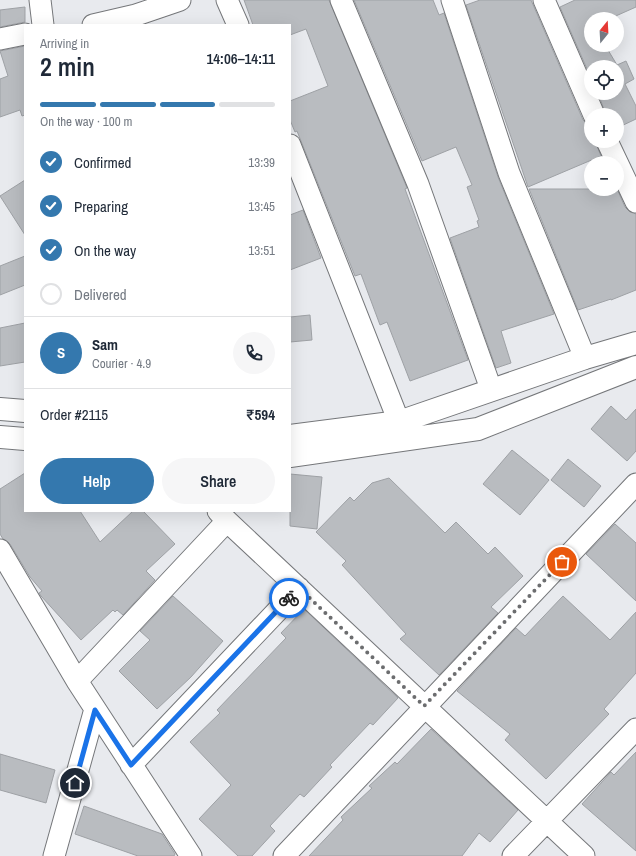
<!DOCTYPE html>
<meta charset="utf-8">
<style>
body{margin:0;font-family:"Archivo Narrow",sans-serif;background:#f6f6f7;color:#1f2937;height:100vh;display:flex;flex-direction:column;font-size:15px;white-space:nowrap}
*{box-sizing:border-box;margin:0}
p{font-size:13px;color:#747a83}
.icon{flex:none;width:22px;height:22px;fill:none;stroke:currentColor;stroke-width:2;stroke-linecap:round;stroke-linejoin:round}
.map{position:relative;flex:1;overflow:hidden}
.details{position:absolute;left:24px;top:24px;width:267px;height:488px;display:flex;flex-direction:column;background:#fff;border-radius:0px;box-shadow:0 4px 16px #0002}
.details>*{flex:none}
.needle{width:26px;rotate:18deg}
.controls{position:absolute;left:584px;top:12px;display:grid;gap:8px}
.controls a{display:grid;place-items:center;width:40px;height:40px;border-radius:50%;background:#fff;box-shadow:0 4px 16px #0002;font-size:20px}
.pin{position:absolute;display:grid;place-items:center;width:34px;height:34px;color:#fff;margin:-17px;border:2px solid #fff;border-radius:50%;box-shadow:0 1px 4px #0007}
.courier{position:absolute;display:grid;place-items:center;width:40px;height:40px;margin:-20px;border:3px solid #1a73e8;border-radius:50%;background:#fff;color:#222;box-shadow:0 1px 5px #0007}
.overview em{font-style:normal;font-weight:600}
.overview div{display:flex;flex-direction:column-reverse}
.overview{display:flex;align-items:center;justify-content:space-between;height:68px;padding:0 16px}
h1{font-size:26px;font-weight:600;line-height:30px}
.bar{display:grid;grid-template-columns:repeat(4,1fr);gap:6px 4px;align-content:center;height:48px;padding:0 16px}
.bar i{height:5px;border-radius:3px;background:#e0e1e3}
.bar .on{background:#3478ae}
.bar p{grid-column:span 4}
.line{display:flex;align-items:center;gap:10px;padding:0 16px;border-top:1px solid #e0e1e3}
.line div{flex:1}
.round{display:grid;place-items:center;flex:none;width:42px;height:42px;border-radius:21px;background:#f6f6f7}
ol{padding:0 16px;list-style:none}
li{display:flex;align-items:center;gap:12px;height:44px}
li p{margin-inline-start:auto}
li .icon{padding:4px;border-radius:50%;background:#3478ae;color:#fff;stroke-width:4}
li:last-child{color:#747a83}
li i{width:22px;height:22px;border:2px solid #e0e1e3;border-radius:50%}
.action{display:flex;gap:8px;margin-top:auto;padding:8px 16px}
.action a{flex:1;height:46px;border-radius:24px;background:#3478ae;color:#fff;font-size:16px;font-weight:600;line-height:46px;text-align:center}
.action a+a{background:#f6f6f7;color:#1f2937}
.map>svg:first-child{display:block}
</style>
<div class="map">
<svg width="636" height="856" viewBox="0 0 636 856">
<rect width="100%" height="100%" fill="#e8eaee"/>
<path fill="#b9bcc0" stroke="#9ea1a5" d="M244 0H329L407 188 405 189 468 360 410 381 387 322 380 325 361 274 355 276 297 131 295 132 290 120V101L328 86 306 29 290 35V25H253Z
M354 0H433L439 15 444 13 498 177 554 314 501 331 511 363 496 368 450 238 479 227 477 221 479 220 467 187 472 185 456 147 422 161Z
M480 0H531L583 120 591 126V141H595L601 156 528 187 466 5Z
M575 0H636V7L609 19H591V45H605L617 65 626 61 634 79 625 84 636 106V119L617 128V115H606L598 93H617V67H591V78L560 7Z
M25 7V22L0 27V10Z
M25 46V115L22 116 20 110 0 117V79L8 76 0 51Z
M25 180V235L0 196Z
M529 189H617L625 207 630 212 636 214V290L611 300V299L578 310Z
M303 210 321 258 290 270V215Z
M25 256V285L0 295V266Z
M310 315 312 340 290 342V317Z
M25 323V362L0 366V328Z
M611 406 626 420 636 409V451L627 461 591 429Z
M512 450 549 480 520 515 483 484Z
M568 459 601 486 584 507 551 480Z
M25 473V511H80L100 542 133 511H143L175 544 146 571 155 580 123 615 117 610 115 612 113 610 81 640 41 596 39 593 42 591 30 577 10 544 3 539 0 534V489Z
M290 474 322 477 317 529 290 526Z
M389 478 445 533 456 522 488 554 495 547 523 576 491 607 498 613 439 675 400 639 406 634 342 565 346 561 316 532 350 497 354 501 372 483Z
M615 524 636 543V601L586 554Z
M173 596 223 641 191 677 157 709 119 671 150 640 140 631Z
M563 596 610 640 636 612V673L604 709 609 714 546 779 505 740 510 734 457 691 516 628 525 636Z
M304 609 398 698 373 725 370 723 330 765 332 767 304 797 300 794 270 826 275 831 252 856H238L199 819 231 785 190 742 220 713 217 710 286 638 281 633Z
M431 729 518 810 490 842 479 833 462 856H309L343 820 341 817 372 788 369 786 395 762 397 764Z
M636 752V851L582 804 611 772 614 775Z
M0 754 55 770 46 803 0 790Z
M84 806 162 834 175 854 174 856H138L75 834Z"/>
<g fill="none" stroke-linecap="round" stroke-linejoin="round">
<g stroke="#75777a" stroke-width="23">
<path id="street" d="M40 0 43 25
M227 0 238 25
M341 0 418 184 491 389
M452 0 509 173 585 358
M544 0 594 115
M93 25 136 15 180 0
M0 39 25 34
M607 141 636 202
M290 145 399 422
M218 511 227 521 584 856
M0 550 77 681 191 856
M77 681 227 521
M131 765 299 588
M54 856 95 709
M284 856 636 484
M513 856 636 729"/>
</g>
<g stroke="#75777a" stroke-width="24">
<path id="primary" d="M0 409 25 411
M290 436 399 422 585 358 636 343
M0 437 25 439
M290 456 478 429 636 367"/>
</g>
<use href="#street" stroke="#fff" stroke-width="21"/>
<use href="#primary" stroke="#fff" stroke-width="22"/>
</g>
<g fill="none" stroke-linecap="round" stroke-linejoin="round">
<path stroke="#6c6d6f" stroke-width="4" stroke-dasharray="0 7.2" d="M289 598 299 588 424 706 562 562"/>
<path stroke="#1a73e8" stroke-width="5" d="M75 783 95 710 131 765 289 598"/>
</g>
</svg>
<div class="controls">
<a><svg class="needle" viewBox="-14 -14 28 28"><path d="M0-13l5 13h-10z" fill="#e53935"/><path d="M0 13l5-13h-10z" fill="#747a83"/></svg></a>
<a><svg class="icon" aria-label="locate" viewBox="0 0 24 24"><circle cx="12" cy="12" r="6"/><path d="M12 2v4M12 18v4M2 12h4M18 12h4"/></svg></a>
<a>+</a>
<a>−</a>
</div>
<div class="pin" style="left:562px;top:562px;background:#ea580c"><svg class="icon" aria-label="bag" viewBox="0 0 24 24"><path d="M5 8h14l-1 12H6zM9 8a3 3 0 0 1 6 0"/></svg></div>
<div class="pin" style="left:75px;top:783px;background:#1f2937"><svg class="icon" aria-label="home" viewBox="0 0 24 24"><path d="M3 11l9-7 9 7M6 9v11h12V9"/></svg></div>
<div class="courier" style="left:289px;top:598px"><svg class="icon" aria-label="bike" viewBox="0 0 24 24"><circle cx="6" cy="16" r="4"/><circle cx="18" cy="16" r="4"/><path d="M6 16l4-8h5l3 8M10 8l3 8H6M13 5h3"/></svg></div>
<section class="details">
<div class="overview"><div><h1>2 min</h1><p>Arriving in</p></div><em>14:06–14:11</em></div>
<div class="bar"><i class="on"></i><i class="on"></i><i class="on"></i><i></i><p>On the way · 100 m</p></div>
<ol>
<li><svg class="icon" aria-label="check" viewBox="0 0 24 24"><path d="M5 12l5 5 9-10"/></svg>Confirmed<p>13:39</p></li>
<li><svg class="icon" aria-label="check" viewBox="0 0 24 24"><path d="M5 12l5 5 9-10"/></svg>Preparing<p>13:45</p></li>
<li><svg class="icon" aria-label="check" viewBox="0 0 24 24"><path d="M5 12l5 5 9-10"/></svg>On the way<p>13:51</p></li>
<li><i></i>Delivered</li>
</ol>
<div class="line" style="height:72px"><b class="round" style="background:#3478ae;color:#fff">S</b><div><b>Sam</b><p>Courier · 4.9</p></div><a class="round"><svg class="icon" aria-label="phone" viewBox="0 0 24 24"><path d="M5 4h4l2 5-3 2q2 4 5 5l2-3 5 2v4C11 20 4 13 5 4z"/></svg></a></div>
<div class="line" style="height:52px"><div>Order #2115</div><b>₹594</b></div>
<div class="action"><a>Help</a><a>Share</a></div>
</section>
</div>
